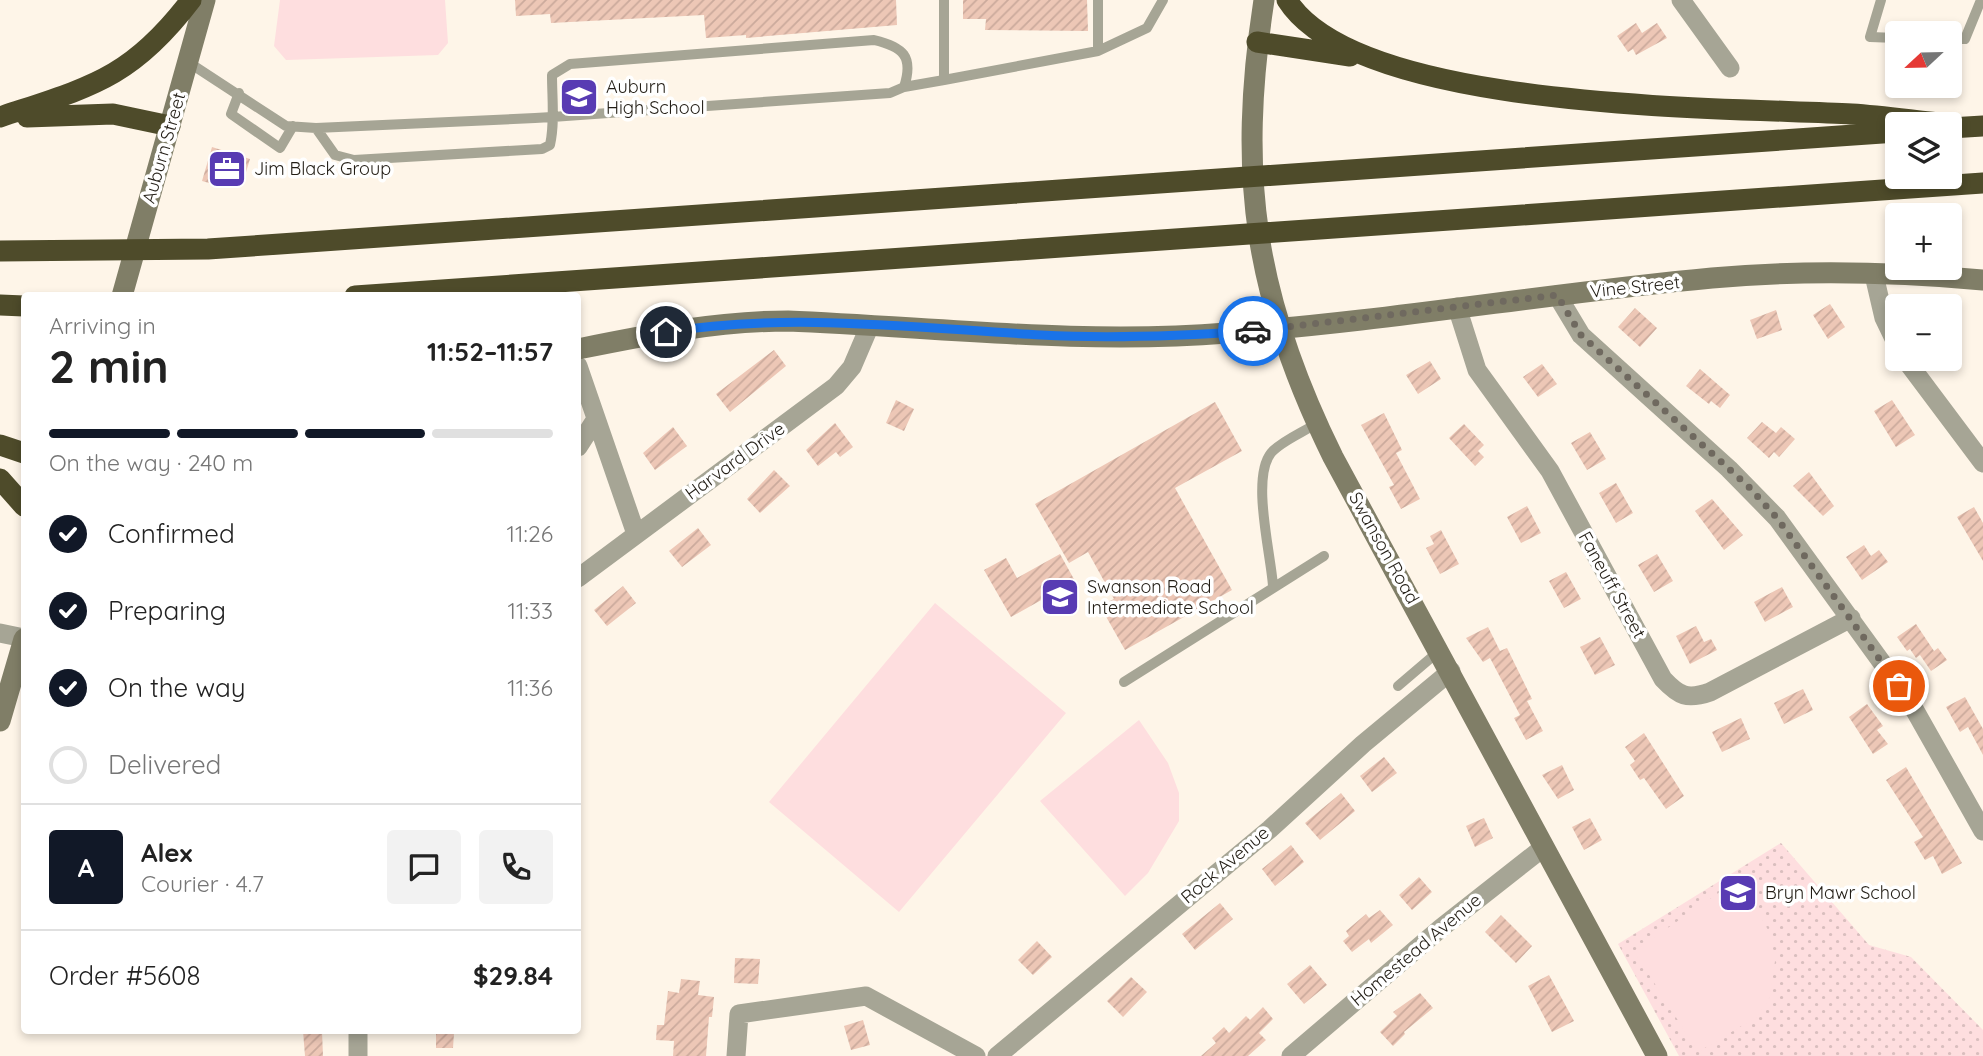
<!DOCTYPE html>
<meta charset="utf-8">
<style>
body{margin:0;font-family:Quicksand,sans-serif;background:#f2f2f2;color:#222;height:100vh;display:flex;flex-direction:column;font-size:26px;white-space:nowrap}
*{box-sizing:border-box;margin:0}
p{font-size:23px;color:#767676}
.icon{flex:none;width:38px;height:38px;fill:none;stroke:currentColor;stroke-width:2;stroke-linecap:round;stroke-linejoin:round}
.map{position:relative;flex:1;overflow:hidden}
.drawer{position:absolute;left:21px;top:292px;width:560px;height:742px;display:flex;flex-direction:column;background:#fff;border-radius:7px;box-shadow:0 4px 10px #0003}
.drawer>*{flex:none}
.needle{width:46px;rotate:248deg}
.tools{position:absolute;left:1885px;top:21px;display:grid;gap:14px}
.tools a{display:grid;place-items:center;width:77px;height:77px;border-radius:7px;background:#fff;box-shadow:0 4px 10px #0003;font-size:35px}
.pin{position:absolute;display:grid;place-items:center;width:60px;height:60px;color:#fff;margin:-30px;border:4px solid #fff;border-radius:50%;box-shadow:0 2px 7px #0007}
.courier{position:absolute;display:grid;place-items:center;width:70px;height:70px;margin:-35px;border:5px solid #1a73e8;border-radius:50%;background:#fff;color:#222;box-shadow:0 2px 9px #0007}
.summary em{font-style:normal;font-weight:800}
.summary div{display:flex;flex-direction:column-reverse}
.summary{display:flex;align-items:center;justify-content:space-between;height:119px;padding:0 28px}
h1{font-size:46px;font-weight:800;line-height:52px}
.bar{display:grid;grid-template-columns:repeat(4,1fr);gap:10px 7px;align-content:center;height:84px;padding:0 28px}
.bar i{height:9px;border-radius:5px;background:#e0e0e0}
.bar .active{background:#111827}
.bar p{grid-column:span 4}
.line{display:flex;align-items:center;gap:18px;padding:0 28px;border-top:2px solid #e0e0e0}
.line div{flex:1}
.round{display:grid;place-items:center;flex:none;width:74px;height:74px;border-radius:7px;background:#f2f2f2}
ol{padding:0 28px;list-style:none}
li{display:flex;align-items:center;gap:21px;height:77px}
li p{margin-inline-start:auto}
li .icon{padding:7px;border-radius:50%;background:#111827;color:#fff;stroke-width:4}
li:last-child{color:#767676}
li i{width:38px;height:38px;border:4px solid #e0e0e0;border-radius:50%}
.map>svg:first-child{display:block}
</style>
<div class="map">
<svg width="1983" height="1056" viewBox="0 0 1983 1056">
<defs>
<pattern id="grass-dots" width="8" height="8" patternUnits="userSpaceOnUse" patternTransform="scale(1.75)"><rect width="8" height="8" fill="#fededf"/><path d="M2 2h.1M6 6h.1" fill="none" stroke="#d9bebe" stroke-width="1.8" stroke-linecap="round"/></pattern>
<pattern id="building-hatch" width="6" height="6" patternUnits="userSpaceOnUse" patternTransform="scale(1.75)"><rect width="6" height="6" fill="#edc7b6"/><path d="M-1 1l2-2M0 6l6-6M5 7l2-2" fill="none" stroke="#cbaa9c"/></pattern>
</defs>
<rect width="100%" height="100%" fill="#fef5e8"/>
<path fill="url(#grass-dots)" d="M1781 843 1869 945 1911 957 1983 1030V1056H1679L1618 944Z"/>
<path fill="#fededf" d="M280 0H445L448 43 438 55 286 60 274 46Z
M935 603 1066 713 899 912 769 802Z
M1139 720 1168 763 1179 793V821L1148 873 1125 896 1040 801Z
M1739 879 1771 935 1775 961 1770 997 1758 1016 1698 1052 1634 951Z"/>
<path fill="url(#building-hatch)" d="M515 0H896L897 25 746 38V35L706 38 704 15 551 23 550 14 516 16Z
M963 0H1087L1088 31 985 30 986 19H963Z
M1636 23 1642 33 1657 23 1667 38 1636 55 1633 49 1628 52 1617 36Z
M212 147 250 159 243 182 230 178 227 188 202 181Z
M1830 304 1845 327 1828 339 1813 315Z
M1635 308 1657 328 1640 347 1618 327Z
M1776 310 1782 330 1757 339 1750 320Z
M774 350 786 366 730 412 716 394Z
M1430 361 1441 379 1418 394 1406 375Z
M1542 364 1557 384 1538 397 1523 377Z
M1700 369 1730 395 1720 408 1711 401 1709 404 1686 386Z
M896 400 914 409 904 431 886 423Z
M1892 400 1915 435 1896 447 1874 411Z
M1215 402 1242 451 1175 488 1232 590 1125 650 1100 606 1114 599 1088 552 1069 563 1035 504Z
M1384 413 1402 450 1396 453 1420 499 1401 509 1389 487 1394 485 1361 425Z
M1762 422 1776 433 1781 427 1795 439 1779 457 1774 452 1769 458 1747 438Z
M835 423 853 447 840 457 836 452 818 466 806 450Z
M1464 424 1484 445 1478 451 1484 457 1475 466 1449 438Z
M673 427 687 446 655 470 643 453Z
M1590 432 1606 459 1587 470 1571 443Z
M774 470 790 486 760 513 747 499Z
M1809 472 1834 506 1823 516 1793 486Z
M1616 483 1633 513 1616 523 1599 493Z
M1712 499 1743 535 1724 550 1695 511Z
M1527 506 1541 533 1521 543 1507 517Z
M1974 507 1983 523V561L1957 517Z
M698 528 711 545 682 567 669 551Z
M1441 530 1459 564 1440 574 1426 548 1434 544 1430 536Z
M1864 545 1871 556 1879 550 1888 562 1862 580 1846 557Z
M1060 554 1075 581 1011 617 984 570 1006 558 1017 578Z
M1657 554 1673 581 1654 592 1638 565Z
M1566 572 1581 599 1564 608 1549 581Z
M623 586 636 603 607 626 594 610Z
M1782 587 1793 607 1765 622 1754 602Z
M1916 624 1934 651 1938 648 1947 660 1931 671 1920 655 1916 658 1910 649 1907 651 1897 637Z
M1696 626 1704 642 1711 639 1717 650 1690 664 1676 636Z
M1488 627 1500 651 1507 648 1532 699 1527 701 1543 731 1526 740 1514 718 1520 715 1490 658 1483 662 1466 638Z
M1600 637 1615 665 1595 675 1580 647Z
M1803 689 1813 710 1784 724 1774 703Z
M1965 697 1983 729V755L1968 727 1960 732 1946 707Z
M1867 704 1883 726 1877 730 1888 744 1873 754 1849 717Z
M1741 718 1750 739 1722 752 1712 732Z
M1644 733 1684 796 1666 809 1644 778 1640 780 1630 765 1635 761 1625 747Z
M1384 757 1397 773 1372 792 1360 776Z
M1562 765 1574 790 1558 799 1542 775Z
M1906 767 1962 863 1942 874 1933 856 1925 860 1914 842 1923 837 1886 780Z
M1341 793 1355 811 1320 840 1305 823Z
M1484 818 1493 838 1475 847 1466 826Z
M1590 818 1602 840 1584 850 1572 827Z
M1291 845 1304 862 1275 886 1262 869Z
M1419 877 1432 892 1412 910 1399 895Z
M1220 903 1233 919 1195 950 1182 934Z
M1380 910 1393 925 1371 943 1369 939 1352 952 1343 941 1349 936 1346 931 1366 914 1369 918Z
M1501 915 1532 946 1516 963 1485 932Z
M1037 941 1052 957 1033 975 1018 960Z
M735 958 760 959 758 984 734 983Z
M1310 965 1327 985 1304 1004 1287 984Z
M1549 975 1574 1021 1552 1032 1528 986Z
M1131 977 1147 992 1123 1017 1107 1001Z
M681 979 700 981 698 995 714 997 712 1017H709L706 1056H673L674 1041 656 1040 657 1025H664L668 991 679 993Z
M1420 993 1433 1008 1404 1032 1405 1034 1393 1046 1380 1032 1397 1016 1393 1012Z
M1263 1007 1273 1019 1259 1033 1266 1040 1248 1056H1201L1216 1043 1212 1038 1224 1027 1229 1033 1246 1016 1250 1020Z
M863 1020 870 1045 851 1050 844 1026Z
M303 1031H322L323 1056H305Z
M436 1033H454L453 1048H436Z"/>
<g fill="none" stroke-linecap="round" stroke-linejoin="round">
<path stroke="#a6a595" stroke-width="10" d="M944 0V80L1098 51 1147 28 1163 0
M1881 0 1870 37 1897 38
M1950 39H1965L1981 0
M1098 51V0
M188 62 286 126 316 128 535 118 552 117 890 93 904 87C914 56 903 47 874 40L570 64 552 75C552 98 555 123 550 145L542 149 354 160 335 155 316 128
M904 87 944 80
M239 93 231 114 280 148 293 126
M1273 586C1271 554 1251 478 1271 453 1281 441 1304 432 1317 423
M1124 682 1324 556
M1398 686 1439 651"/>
<path stroke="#a6a595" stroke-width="19" d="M1681 0 1730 68
M1874 275 1884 318 1897 345
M1557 295 1581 335 1729 469 1777 518 1909 700 1983 831
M1457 307 1477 370 1550 471 1663 679C1679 696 1687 700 1710 692L1851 618
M1905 359 1983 463
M578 366 636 534
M578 447 596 419
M578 578 836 386 852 367 870 325
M0 633 24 638
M358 1031V1056
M736 1056 739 1014 866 996 976 1056
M997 1056 1270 829 1363 744 1451 671
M1291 1056 1441 928 1544 847"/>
<path stroke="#807e67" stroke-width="21" d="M1264 0C1237 175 1254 297 1333 457L1657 1056
M122 296 205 0
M578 349C647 335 717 321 788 321 934 327 1081 345 1227 333 1389 321 1550 293 1712 278 1801 270 1894 272 1983 280
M0 721 24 639"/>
<path stroke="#4e4b2a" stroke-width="21" d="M1287 0C1358 112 1727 107 1852 114 1884 116 1916 121 1948 124
M1257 42 1350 56
M0 117C90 87 131 79 191 0
M27 117 113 114 170 126
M1950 128 1983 126
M0 251 208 249 1897 132
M355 296 1983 183
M0 305 24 306
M0 445 24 453
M0 479 24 506"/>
</g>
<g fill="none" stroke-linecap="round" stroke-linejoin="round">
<path stroke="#6f695f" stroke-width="7" stroke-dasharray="0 12.6" d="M1253 331 1557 295 1581 335 1749 487 1777 518 1899 686"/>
<path stroke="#1a73e8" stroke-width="9" d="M666 332C790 312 916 328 1041 335 1112 339 1182 336 1253 331"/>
</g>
<defs>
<g id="school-square" transform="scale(2.0125)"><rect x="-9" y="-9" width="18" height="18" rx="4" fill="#583bb3" stroke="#fff"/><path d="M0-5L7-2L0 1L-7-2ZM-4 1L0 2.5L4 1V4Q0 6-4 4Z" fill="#fff"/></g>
<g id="office-square" transform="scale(2.0125)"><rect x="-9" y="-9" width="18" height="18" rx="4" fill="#583bb3" stroke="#fff"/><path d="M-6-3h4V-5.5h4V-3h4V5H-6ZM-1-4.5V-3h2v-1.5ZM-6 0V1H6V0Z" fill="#fff"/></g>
</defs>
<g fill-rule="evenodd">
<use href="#school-square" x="579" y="97"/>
<use href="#office-square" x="227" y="169"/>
<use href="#school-square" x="1060" y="597"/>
<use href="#school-square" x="1738" y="893"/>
</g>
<g text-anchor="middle" stroke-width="7" stroke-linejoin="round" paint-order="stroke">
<g font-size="18" fill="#221d15" stroke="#fff" text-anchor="start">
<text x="606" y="93">Auburn<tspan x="606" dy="21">High School</tspan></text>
<text x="254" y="175">Jim Black Group</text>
<text x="1087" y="593">Swanson Road<tspan x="1087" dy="21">Intermediate School</tspan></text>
<text x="1765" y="899">Bryn Mawr School</text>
</g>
<g font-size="18" fill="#221d15" stroke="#fff">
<text transform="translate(164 148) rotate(-74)" y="6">Auburn Street</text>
<text transform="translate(1635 287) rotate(-6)" y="6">Vine Street</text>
<text transform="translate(735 461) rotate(-36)" y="6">Harvard Drive</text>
<text transform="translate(1384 548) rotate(61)" y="6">Swanson Road</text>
<text transform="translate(1612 585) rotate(61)" y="6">Faneuff Street</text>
<text transform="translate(1225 865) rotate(-40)" y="6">Rock Avenue</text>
<text transform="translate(1416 950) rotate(-40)" y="6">Homestead Avenue</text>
</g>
</g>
</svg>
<div class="tools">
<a><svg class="needle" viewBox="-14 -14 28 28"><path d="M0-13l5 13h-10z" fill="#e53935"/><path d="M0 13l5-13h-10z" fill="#767676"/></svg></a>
<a><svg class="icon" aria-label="layers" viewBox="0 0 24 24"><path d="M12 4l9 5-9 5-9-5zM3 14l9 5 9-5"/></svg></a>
<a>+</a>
<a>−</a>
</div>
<div class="pin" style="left:1899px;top:686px;background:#ea580c"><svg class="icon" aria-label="bag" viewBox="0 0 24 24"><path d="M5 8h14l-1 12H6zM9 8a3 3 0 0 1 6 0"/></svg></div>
<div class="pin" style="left:666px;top:332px;background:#1f2937"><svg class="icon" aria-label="home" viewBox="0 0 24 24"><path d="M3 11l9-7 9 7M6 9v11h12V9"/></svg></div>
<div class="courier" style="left:1253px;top:331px"><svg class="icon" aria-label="car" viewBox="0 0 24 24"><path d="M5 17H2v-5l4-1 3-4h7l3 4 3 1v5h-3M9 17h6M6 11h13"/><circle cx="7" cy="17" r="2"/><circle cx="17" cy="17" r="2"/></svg></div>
<section class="drawer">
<div class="summary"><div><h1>2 min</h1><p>Arriving in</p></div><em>11:52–11:57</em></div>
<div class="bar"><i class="active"></i><i class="active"></i><i class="active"></i><i></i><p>On the way · 240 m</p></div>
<ol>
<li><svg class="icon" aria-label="check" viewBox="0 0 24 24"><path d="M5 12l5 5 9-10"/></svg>Confirmed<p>11:26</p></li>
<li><svg class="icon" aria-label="check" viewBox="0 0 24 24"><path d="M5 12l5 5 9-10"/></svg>Preparing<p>11:33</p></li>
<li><svg class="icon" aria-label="check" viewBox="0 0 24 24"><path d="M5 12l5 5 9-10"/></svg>On the way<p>11:36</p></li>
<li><i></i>Delivered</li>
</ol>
<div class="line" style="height:126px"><b class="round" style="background:#111827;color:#fff">A</b><div><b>Alex</b><p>Courier · 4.7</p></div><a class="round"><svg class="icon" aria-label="chat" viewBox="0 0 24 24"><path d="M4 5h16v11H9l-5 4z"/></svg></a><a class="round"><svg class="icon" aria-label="phone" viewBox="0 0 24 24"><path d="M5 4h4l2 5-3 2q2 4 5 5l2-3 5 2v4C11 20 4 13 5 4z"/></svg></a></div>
<div class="line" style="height:91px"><div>Order #5608</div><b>$29.84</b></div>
</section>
</div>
